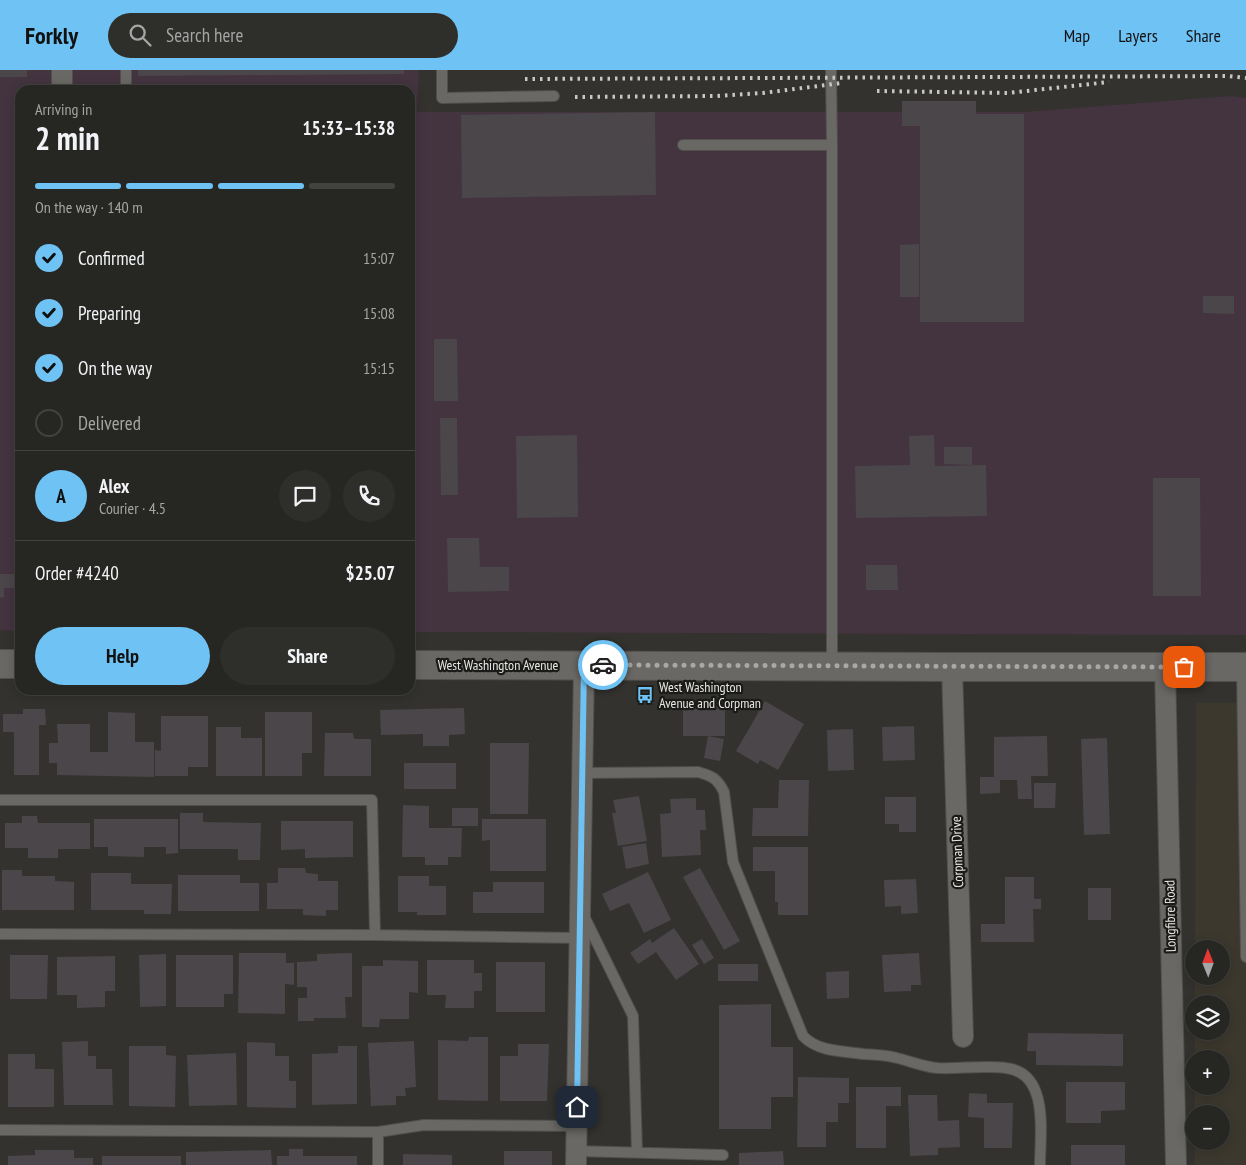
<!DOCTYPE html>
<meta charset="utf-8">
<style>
body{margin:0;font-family:"PT Sans Narrow",sans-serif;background:#2e2e2a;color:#f1f3f6;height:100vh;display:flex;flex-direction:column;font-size:19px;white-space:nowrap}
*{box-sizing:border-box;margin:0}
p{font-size:16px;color:#a4a5a5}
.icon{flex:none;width:28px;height:28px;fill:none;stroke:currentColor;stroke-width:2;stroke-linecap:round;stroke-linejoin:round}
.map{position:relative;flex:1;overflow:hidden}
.sheet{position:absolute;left:15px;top:15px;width:400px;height:610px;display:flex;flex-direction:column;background:#262622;border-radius:15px;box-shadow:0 2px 12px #0003,0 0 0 1px #424340}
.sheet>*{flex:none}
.needle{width:32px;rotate:359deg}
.tools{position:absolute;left:1185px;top:870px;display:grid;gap:10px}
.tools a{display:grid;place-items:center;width:45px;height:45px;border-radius:50%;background:#262622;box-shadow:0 2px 12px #0003,0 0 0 1px #424340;font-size:25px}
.pin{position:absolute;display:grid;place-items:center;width:42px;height:42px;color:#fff;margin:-21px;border-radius:10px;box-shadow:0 2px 8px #0006}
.courier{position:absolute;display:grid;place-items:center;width:50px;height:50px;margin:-25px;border:4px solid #6fc2f4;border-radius:50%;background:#fff;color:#222;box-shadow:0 1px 6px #0007}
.summary em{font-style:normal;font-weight:800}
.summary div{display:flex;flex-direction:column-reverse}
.summary{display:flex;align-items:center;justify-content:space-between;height:85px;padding:0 20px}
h1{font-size:32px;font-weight:800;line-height:38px}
.bar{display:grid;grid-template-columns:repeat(4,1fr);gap:8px 5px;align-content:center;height:60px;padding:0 20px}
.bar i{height:6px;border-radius:4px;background:#424340}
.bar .current{background:#6fc2f4}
.bar p{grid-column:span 4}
.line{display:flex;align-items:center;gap:12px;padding:0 20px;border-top:1px solid #424340}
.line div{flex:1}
.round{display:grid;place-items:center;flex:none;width:52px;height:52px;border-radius:26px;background:#2e2e2a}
ol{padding:0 20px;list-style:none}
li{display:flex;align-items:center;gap:15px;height:55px}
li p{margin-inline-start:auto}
li .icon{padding:5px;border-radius:50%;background:#6fc2f4;color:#111;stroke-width:4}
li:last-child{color:#a4a5a5}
li i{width:28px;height:28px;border:2px solid #424340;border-radius:50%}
.cta{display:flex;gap:10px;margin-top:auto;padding:10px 20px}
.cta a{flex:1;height:58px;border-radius:30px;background:#6fc2f4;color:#111;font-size:20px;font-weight:800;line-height:58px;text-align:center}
.cta a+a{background:#2e2e2a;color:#f1f3f6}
header{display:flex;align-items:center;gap:30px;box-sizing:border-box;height:70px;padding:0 25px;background:#6fc2f4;color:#111}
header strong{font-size:24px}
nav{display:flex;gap:28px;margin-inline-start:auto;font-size:18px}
.search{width:350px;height:45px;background:#2e2e2a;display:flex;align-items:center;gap:12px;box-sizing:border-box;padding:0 18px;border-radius:28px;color:#a4a5a5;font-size:19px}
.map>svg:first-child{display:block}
</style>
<header>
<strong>Forkly</strong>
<div class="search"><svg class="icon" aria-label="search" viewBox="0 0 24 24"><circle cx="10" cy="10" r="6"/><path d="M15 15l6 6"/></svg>Search here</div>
<nav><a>Map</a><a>Layers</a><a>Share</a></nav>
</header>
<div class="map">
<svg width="1246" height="1095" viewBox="0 0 1246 1095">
<rect width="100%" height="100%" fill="#33322e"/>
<path fill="#3c382e" d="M1196 633H1246V1095H1195V1071H1221V1044H1195V1016H1221V989H1195V961H1221V934H1195V906H1221V879H1195Z"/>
<path fill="#433440" d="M0 0H419L417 42H1025L1231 26 1246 28V565L410 562V20H20V561L0 560Z"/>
<path fill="#4a464a" d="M0 0H27V7H0Z
M138 0H404V4L138 6Z
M902 31H976V44H1024V252H920V56H902Z
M655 42 656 125 462 128 461 45Z
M919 174V227H900V175Z
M1203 226H1234V244L1203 243Z
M434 269H457L458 331H434Z
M440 348H457L458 425H441Z
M577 365 578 447 517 448 516 366Z
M934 365 935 396 986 395 987 446 856 448 855 396 910 395 909 366Z
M944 377H972V395L944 394Z
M1153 408H1200L1201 526H1153Z
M447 468H479L480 497H509V521L448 522Z
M866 495H897L898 520H866Z
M0 504H20V518H4V527L0 528Z
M765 631 804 654 778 700 760 690 758 694 736 681Z
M683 636H725V666H683Z
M464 638 465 664 449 665V676H423V664L381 665 380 640Z
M23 639H45L46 655H39V705H14V662H3V644H23Z
M108 642 135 643V672H154V707L57 705V693H49V673H58L57 654H90V682H108Z
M265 642H312V683H302V706H265Z
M161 646H208V697H188V706H155V680L161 681Z
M914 656 915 690 883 691 882 657Z
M216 657H241V668H262V706H216Z
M853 659 854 700 828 701 827 660Z
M325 663H353L354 669H371V706H324Z
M708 666 724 669 720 691 704 688Z
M1047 666 1048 706H1031L1032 729H1018L1017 710H1000V723L980 724V707H994V667Z
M1107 668 1110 764 1084 765 1081 669Z
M490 673H529L528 744H490Z
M404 693H456V719H404Z
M779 710H809L808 766H752L753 738H778Z
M1034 713H1056L1055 738H1034Z
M639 726 647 771 618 776 612 743H616L613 730Z
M885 727H916V762H899V754H885Z
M696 728V740H705L706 760H700L701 785 662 787 660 744 671 743 670 729Z
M403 735 429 736V758H462L461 787H448V795H425V787H402Z
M452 738H478V756H452Z
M180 743H203V752L261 753 260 790H238V779H180Z
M22 746H37L38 753H90V779H58V788H28V778H5V753H22Z
M94 749H178V783L166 784V777H144V787L108 786V777H94Z
M482 749H546V801H490V770L482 771Z
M281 751H353V787L305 788V779L281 780Z
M646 773 649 794 626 799 622 777Z
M753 777H808V845H778V832H775V801H753Z
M278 798H305L306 803 318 804V811H338V840H326V846L303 845V839H267V813H278Z
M700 798 740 871 724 880 683 807Z
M2 800H22V806H55V811L74 812V840H2Z
M648 802 671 850 644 863 629 833 610 841 602 824Z
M91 803H131V814H172L171 844H144V840H91Z
M178 805H240V813H259V841H178Z
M398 806H429V816H446V845H417V842H398Z
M1005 807H1034V829H1041V839H1033L1034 872H981V854H1005Z
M916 809 918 843 901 844V836L885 837 884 810Z
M493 812H544V843H473V822H493Z
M1088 818H1111V850H1088Z
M674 858 699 894 676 910 656 882 638 894 630 883 650 869 652 873Z
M702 869 714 888 704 894 692 875Z
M239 883H286V893H294V915L285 914V944L238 943Z
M352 883V927H345L346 948H314V951H298V928H307V917H297V892L317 891V884Z
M919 883 921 915H911V921L884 922 882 885Z
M166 884V936L140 937 139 885Z
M10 885H48L47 929H10Z
M176 885H233V924H224V937H176Z
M115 886V921H105V937L77 938V925H57V887Z
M383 890 418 891V923L409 922V949H380L379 957H362V896H383Z
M427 890H474V903H482V921H474V938H445L446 925H427Z
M496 892H545V942H496Z
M718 894H758V911H718Z
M849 901V928L827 929 826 902Z
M771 934V977H793V1027H771V1059H719V935Z
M1028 963 1123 964V996L1036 995V981H1027Z
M469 967H488V1031L438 1030V970L468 971Z
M88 971V986H96V999H112L113 1035H64L62 972Z
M414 971 416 1017 405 1018 406 1026H396V1035L371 1036 368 973Z
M247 972 275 973V986H289V1011H296V1038L247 1037Z
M518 974H549L547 1031H500V986H518Z
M129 976H166V985L176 986 175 1037 129 1036Z
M338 976H357V1034L312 1035V984L338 983Z
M236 983 237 1035 189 1036 187 985Z
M8 984H35V999H54V1037H8Z
M798 1007 849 1008V1033H838V1052H826V1077H797Z
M1066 1012H1125V1040L1101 1041V1053H1066Z
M856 1017H901V1036H886V1078H856Z
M969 1023 987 1024V1033H1013L1012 1078H984V1048L968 1047Z
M908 1025H937L938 1051 959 1050 960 1077 938 1078V1085L910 1086Z
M1071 1075H1125V1095H1071Z
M289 1079H303V1086H357V1095H277V1086H289Z
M35 1080H74V1088H93V1095H8V1086L35 1085Z
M271 1080 272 1095H186V1082Z
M504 1081H552V1095H504Z
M783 1081 784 1095H739V1083Z
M403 1084 452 1085V1095H403Z
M102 1086H181V1095H102Z"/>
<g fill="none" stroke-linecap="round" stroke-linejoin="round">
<g stroke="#504f4c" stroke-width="12">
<path id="lane" d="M126 0V20
M442 0V28L554 26
M831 0 832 75
M683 75H832V596
M1242 597 1243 671
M1246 671H1243L1246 887
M582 703 698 702C712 706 717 708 724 722L733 792 803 966C818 982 843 981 863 984 875 985 886 985 897 988 910 991 924 997 938 998 960 999 984 995 1006 998 1050 1003 1040 1064 1040 1095
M0 730H372L375 865 0 864
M584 846 633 946 637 1082
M375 865 580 868
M0 1060 378 1062 424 1055 577 1056
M576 1081 723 1085
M378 1095V1062"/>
</g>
<g stroke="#504f4c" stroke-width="22">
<path id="street" d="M62 0V20
M952 597 963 967
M1165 598 1176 1095
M576 1095 584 595"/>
</g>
<g stroke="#504f4c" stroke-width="30">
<path id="secondary" d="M0 594H20
M410 595 952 597H1246"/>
</g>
<use href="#lane" stroke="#6a6864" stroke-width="10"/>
<use href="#street" stroke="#6a6864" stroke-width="20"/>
<use href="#secondary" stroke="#6a6864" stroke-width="28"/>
<path stroke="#c9c8c4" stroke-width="4" stroke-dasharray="2.5 5" stroke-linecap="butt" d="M525 9 1228 6 1246 8
M877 21 1008 23 1109 12
M575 27 717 26 763 23 842 13"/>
</g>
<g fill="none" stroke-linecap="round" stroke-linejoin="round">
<path stroke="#a9a8a4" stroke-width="5" stroke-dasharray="0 9" d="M603 595 1184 597"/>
<path stroke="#6fc2f4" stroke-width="6" d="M577 1037 584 594 603 595"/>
</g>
<defs>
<g id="bus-bare" transform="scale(1.35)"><path d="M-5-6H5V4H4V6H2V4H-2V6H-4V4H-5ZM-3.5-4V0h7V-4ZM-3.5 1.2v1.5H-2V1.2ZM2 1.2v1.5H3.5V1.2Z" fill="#6fc2f4" stroke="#1a1a18" stroke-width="2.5" paint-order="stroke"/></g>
</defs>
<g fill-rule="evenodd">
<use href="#bus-bare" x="645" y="625"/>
</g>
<g text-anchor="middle" stroke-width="4.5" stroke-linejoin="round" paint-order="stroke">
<g font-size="14" fill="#e8e7e4" stroke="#1a1a18">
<text x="498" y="600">West Washington Avenue</text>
<text transform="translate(957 782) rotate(-92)" y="5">Corpman Drive</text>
<text transform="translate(1170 846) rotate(-91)" y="5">Longfibre Road</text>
</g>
<g font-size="14" fill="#e8e7e4" stroke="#1a1a18" text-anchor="start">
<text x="659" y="622">West Washington<tspan x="659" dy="16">Avenue and Corpman</tspan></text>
</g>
</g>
</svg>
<div class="tools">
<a><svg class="needle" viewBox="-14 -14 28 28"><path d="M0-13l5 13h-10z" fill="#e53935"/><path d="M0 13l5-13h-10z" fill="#a4a5a5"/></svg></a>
<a><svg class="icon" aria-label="layers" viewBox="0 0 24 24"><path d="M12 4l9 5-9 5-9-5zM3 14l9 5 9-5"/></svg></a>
<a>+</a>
<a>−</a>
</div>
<div class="pin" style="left:1184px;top:597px;background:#ea580c"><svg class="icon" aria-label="bag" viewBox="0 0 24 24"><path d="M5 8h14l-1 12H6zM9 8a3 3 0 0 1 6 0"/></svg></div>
<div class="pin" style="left:577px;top:1037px;background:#1f2937"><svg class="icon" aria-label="home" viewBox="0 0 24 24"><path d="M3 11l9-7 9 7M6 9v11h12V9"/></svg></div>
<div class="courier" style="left:603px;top:595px"><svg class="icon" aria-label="car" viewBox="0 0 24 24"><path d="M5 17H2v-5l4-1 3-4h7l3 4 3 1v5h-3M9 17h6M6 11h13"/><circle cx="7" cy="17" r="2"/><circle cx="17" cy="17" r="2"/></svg></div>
<section class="sheet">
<div class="summary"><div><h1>2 min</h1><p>Arriving in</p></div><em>15:33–15:38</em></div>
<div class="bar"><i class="current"></i><i class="current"></i><i class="current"></i><i></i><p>On the way · 140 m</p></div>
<ol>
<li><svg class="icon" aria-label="check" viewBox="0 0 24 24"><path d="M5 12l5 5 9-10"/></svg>Confirmed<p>15:07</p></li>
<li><svg class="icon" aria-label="check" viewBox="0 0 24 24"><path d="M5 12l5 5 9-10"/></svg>Preparing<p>15:08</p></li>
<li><svg class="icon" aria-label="check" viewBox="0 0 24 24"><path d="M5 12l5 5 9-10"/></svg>On the way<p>15:15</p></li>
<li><i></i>Delivered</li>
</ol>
<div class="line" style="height:90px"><b class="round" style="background:#6fc2f4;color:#111">A</b><div><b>Alex</b><p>Courier · 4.5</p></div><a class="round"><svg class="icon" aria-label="chat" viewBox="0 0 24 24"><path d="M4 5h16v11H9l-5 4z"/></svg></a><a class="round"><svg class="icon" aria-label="phone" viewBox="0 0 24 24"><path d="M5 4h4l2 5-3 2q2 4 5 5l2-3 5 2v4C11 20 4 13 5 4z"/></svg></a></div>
<div class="line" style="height:65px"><div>Order #4240</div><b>$25.07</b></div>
<div class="cta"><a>Help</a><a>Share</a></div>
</section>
</div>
